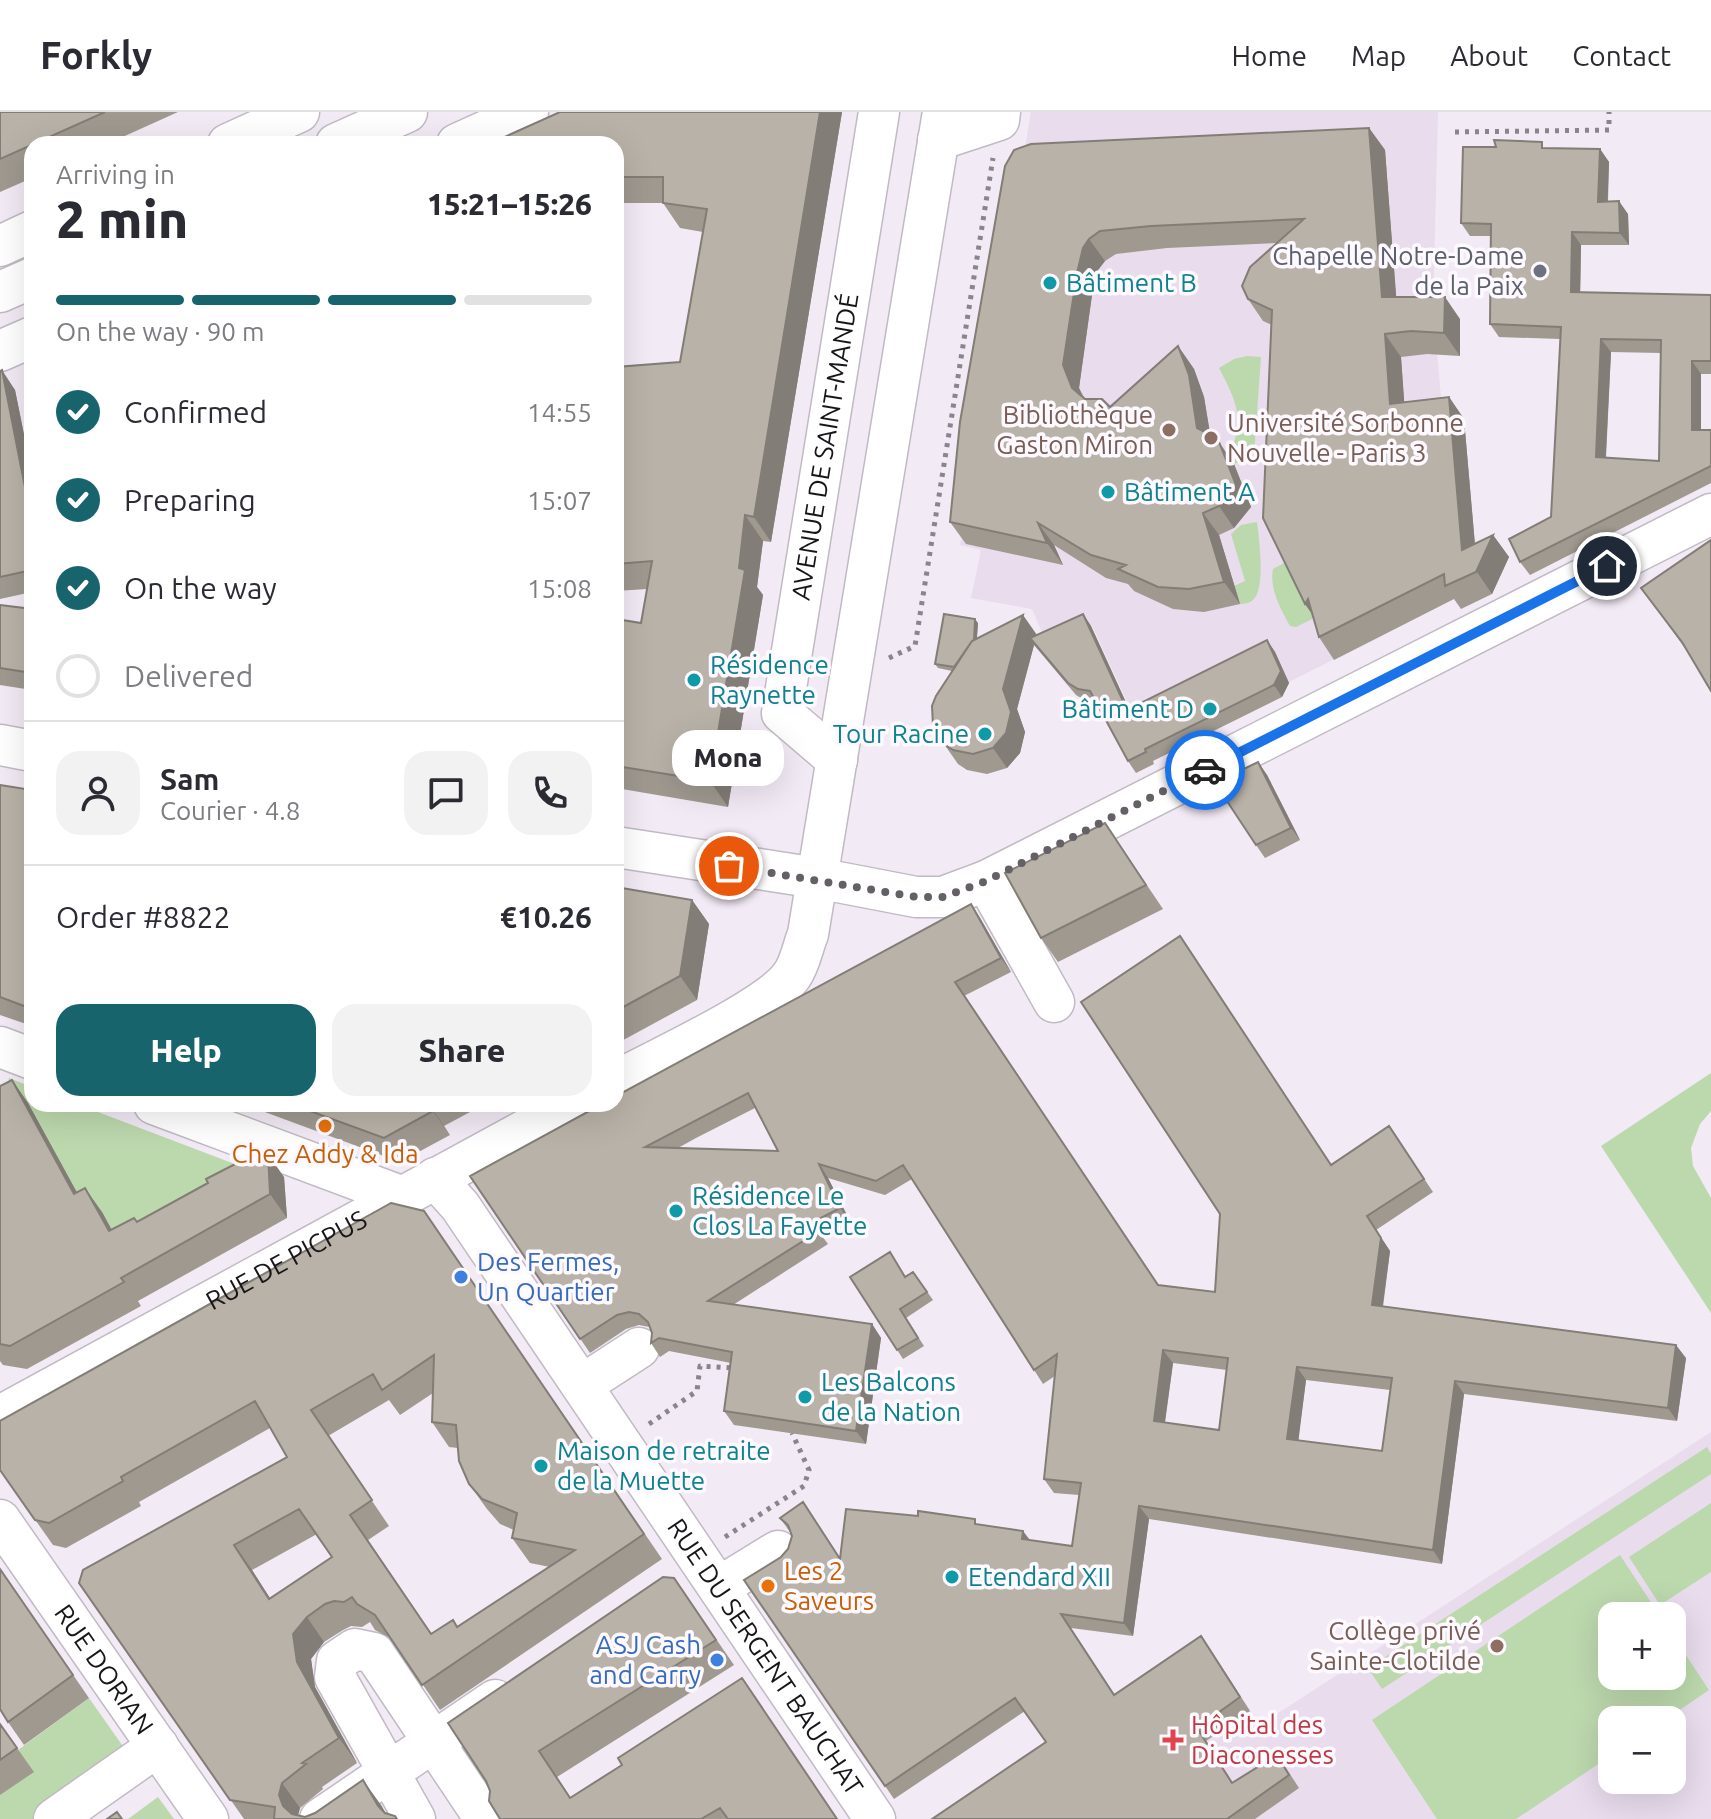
<!DOCTYPE html>
<meta charset="utf-8">
<style>
body{margin:0;font-family:Ubuntu,sans-serif;background:#f2f2f3;color:#2b2b33;height:100vh;display:flex;flex-direction:column;font-size:30px;white-space:nowrap}
*{box-sizing:border-box;margin:0}
p{font-size:26px;color:#7c7c81}
.icon{flex:none;width:44px;height:44px;fill:none;stroke:currentColor;stroke-width:2;stroke-linecap:round;stroke-linejoin:round}
.map{position:relative;flex:1;overflow:hidden}
.side{position:absolute;left:24px;top:24px;width:600px;height:976px;display:flex;flex-direction:column;background:#fff;border-radius:24px;box-shadow:0 8px 32px #0002}
.side>*{flex:none}
.fabs{position:absolute;left:1598px;top:1490px;display:grid;gap:16px}
.fabs a{display:grid;place-items:center;width:88px;height:88px;border-radius:16px;background:#fff;box-shadow:0 8px 32px #0002;font-size:40px}
.pin{position:absolute;display:grid;place-items:center;width:68px;height:68px;color:#fff;margin:-34px;border:4px solid #fff;border-radius:50%;box-shadow:0 2px 8px #0007}
.courier{position:absolute;display:grid;place-items:center;width:80px;height:80px;margin:-40px;border:6px solid #1a73e8;border-radius:50%;background:#fff;color:#222;box-shadow:0 2px 10px #0007}
.bubble{position:absolute;height:56px;border-radius:24px;background:#fff;box-shadow:0 8px 32px #0002;font-size:26px;font-weight:800;line-height:56px;text-align:center}
.head em{font-style:normal;font-weight:800}
.head div{display:flex;flex-direction:column-reverse}
.head{display:flex;align-items:center;justify-content:space-between;height:136px;padding:0 32px}
h1{font-size:52px;font-weight:800;line-height:60px}
.bar{display:grid;grid-template-columns:repeat(4,1fr);gap:12px 8px;align-content:center;height:96px;padding:0 32px}
.bar i{height:10px;border-radius:6px;background:#e1e1e2}
.bar .active{background:#17646d}
.bar p{grid-column:span 4}
.line{display:flex;align-items:center;gap:20px;padding:0 32px;border-top:2px solid #e1e1e2}
.line div{flex:1}
.round{display:grid;place-items:center;flex:none;width:84px;height:84px;border-radius:24px;background:#f2f2f3}
ol{padding:0 32px;list-style:none}
li{display:flex;align-items:center;gap:24px;height:88px}
li p{margin-inline-start:auto}
li .icon{padding:8px;border-radius:50%;background:#17646d;color:#fff;stroke-width:4}
li:last-child{color:#7c7c81}
li i{width:44px;height:44px;border:4px solid #e1e1e2;border-radius:50%}
.button{display:flex;gap:16px;margin-top:auto;padding:16px 32px}
.button a{flex:1;height:92px;border-radius:24px;background:#17646d;color:#fff;font-size:32px;font-weight:800;line-height:92px;text-align:center}
.button a+a{background:#f2f2f3;color:#2b2b33}
header{display:flex;align-items:center;gap:48px;box-sizing:border-box;height:112px;padding:0 40px;background:#fff;border-bottom:2px solid #e1e1e2}
header strong{font-size:38px}
nav{display:flex;gap:44px;margin-inline-start:auto;font-size:28px}
.map>svg:first-child{display:block}
</style>
<header>
<strong>Forkly</strong>
<nav><a>Home</a><a>Map</a><a>About</a><a>Contact</a></nav>
</header>
<div class="map">
<svg width="1711" height="1707" viewBox="0 0 1711 1707">
<rect width="100%" height="100%" fill="#f2eaf5"/>
<path fill="#e8dced" fill-rule="evenodd" d="M1031 0H1438L1432 241H1437L1459 484 1289 570 1136 610 1092 513 1047 532 1032 497 971 486 981 438 960 433 967 400 976 329Z
M1711 1320V1707H961L1210 1537 1260 1613ZM1612 1504H1672V1564H1612ZM1612 1608H1672V1668H1612Z"/>
<path fill="#bcd8ad" d="M1247 244 1261 245 1254 343 1234 352 1229 346C1244 306 1238 292 1219 256L1234 247Z
M1257 410C1259 426 1266 477 1253 488 1250 491 1244 492 1240 492L1234 474 1245 469 1231 422 1241 413Z
M1288 449 1316 505 1296 515 1290 514C1281 497 1269 477 1273 457Z
M1711 961V999L1700 1012 1691 1036 1693 1054 1711 1086V1201L1601 1034Z
M9 966 32 975V992H77L253 1059 124 1141 91 1106 28 992 4 993Z
M1707 1335 1711 1342V1362L1382 1577 1368 1556Z
M1711 1391V1460L1660 1493 1629 1445Z
M1620 1443 1660 1504H1612V1564H1672V1522L1709 1578 1665 1608H1612V1643L1516 1707H1437L1372 1608Z
M89 1586 134 1650 54 1707H0V1683L18 1638Z
M158 1685 174 1707H128Z"/>
<g fill="none" stroke-linecap="round" stroke-linejoin="round">
<g stroke="#c1bac4" stroke-width="43">
<g id="minor">
<path d="M938 28 999 8 1000 0"/>
<path d="M228 32 299 0"/>
<path d="M336 32 407 0"/>
<path d="M457 32 528 0"/>
<path d="M0 134 32 119"/>
<path d="M0 180 32 166"/>
<path d="M0 239 32 225"/>
<path d="M0 633 32 639"/>
<path id="s1" d="M837 648 782 601 879 0"/>
<path d="M616 735 817 766 916 785H943L986 769 1711 402"/>
<path d="M986 769 1054 890"/>
<path d="M0 935 32 947"/>
<path d="M616 969C655 948 771 895 792 863 800 852 803 834 808 822L943 0"/>
<path d="M154 992 403 1085"/>
<path id="s2" d="M435 1066 460 1094 875 1707"/>
<path d="M582 1273 639 1236"/>
<path id="s3" d="M0 1304 573 992"/>
<path id="s4" d="M0 1408 208 1707"/>
<path d="M719 1475 778 1439"/>
<path d="M54 1707 158 1634"/>
<path d="M320 1707 495 1588"/>
<path d="M415 1707 335 1565 337 1549 355 1537 374 1541 485 1707"/>
</g>
</g>
<path stroke="#8a848c" stroke-width="5" stroke-dasharray="4 6" stroke-linecap="butt" d="M1455 20 1609 18V0
M889 546 915 534 993 46
M649 1312 697 1279 700 1254 734 1256
M725 1425 804 1374 809 1358 792 1321"/>
<use href="#minor" stroke="#fff" stroke-width="40"/>
</g>
<path fill="#9f9990" fill-rule="evenodd" d="M0 0H178L107 32H32V66L0 80Z
M842 0 771 430 763 429 757 475 763 483 728 695 616 676V543L641 511 647 477 616 479V234L618 255 680 250 703 120 680 116 663 91H616V32Z
M1369 16 1385 38 1396 185 1460 207V244L1427 242 1401 245 1404 290 1449 285 1464 307 1475 432 1493 423 1509 445 1492 482 1461 497 1454 487 1334 548 1319 525 1313 503 1305 492 1272 213 1263 209 1248 187 1277 131 1167 136 1116 142 1105 149 1098 158 1092 183 1079 276 1085 287 1110 295 1178 234 1194 257 1204 285 1210 322 1234 352 1251 395 1234 416 1219 423 1240 492 1204 500 1173 497 1134 479 1128 472 1106 466 1054 433 1063 453 966 432 950 410 1005 54Z
M1546 36 1600 37 1609 50 1608 90 1628 102 1629 133H1581L1580 181 1711 183V262H1701V318H1711V371L1530 463 1520 450 1551 405 1560 227 1499 225 1490 212 1491 124H1470L1461 111ZM1611 240 1661 241 1659 349 1606 346Z
M0 259 15 278 32 362V480L0 487Z
M1711 428 1687 539 1641 476Z
M0 493 32 497V578L0 573Z
M1083 502 1091 514 1129 597 1267 528 1275 540 1289 571 1282 585 1153 649 1154 652 1136 661 1128 649 1096 590 1086 589 1076 583 1034 533 1017 597 1025 620 1020 641 1007 656 987 662 967 658 958 652 944 632 952 559 938 556 935 552 978 511 977 526 1037 523Z
M1258 650 1267 663 1300 728 1265 746 1256 733Z
M0 673 32 678V914L0 903Z
M1105 711 1163 797 1058 850 1041 826Z
M616 775 692 788 709 812 697 888 616 932Z
M971 792 980 806 1011 860 964 884 1158 1174 1215 1180 1331 1052 1389 1014 1433 1080 1376 1118 1390 1139 1383 1195 1686 1246 1677 1309 1464 1282 1442 1452 1149 1407 1133 1524 1071 1516 1114 1582 1210 1537 1250 1599 1206 1629 1233 1671 1286 1656 1299 1676 1255 1707H932L1046 1630 1025 1599 894 1687 744 1468 781 1445 788 1437 792 1424 790 1420 780 1406 812 1404 840 1446 979 1412 1030 1428 1072 1434 1079 1383 1054 1381 1044 1367 1055 1264 1043 1272 912 1067 885 1083 828 1066 850 1109 822 1124 828 1132 733 1193 872 1212 881 1226 866 1332 734 1313 724 1299 731 1251 669 1239 660 1245 651 1231 652 1221 649 1215 639 1213 626 1217 590 1241 470 1064ZM755 996 778 1039 678 1036 696 1026ZM1173 1251 1227 1258 1219 1318 1165 1311ZM1306 1268 1390 1278 1382 1339 1298 1328Z
M12 968 28 991 77 1081 102 1100 112 1118 284 1065 287 1106 138 1189 141 1194 27 1257 3 1253 0 1249V974Z
M243 992H485L444 1014 450 1023 400 1050Z
M424 1099 662 1447 440 1598 392 1527 375 1518 370 1510 362 1515 351 1514 343 1518 324 1530 311 1547 315 1575 357 1651 322 1675 323 1677 300 1696 298 1703 305 1705 381 1693 385 1701 397 1707H244L79 1471 287 1345 270 1316 139 1390 141 1394 66 1436 53 1433 0 1358ZM433 1281 432 1310 449 1335 458 1336 469 1372 487 1397 500 1412 514 1418 512 1426 530 1451 550 1455 458 1515 432 1522 368 1428 389 1414 328 1324 389 1288 400 1303ZM317 1422 332 1445 270 1486 252 1458Z
M913 1160 933 1188 906 1206 924 1234 903 1247 850 1165 905 1164Z
M0 1457 89 1586 24 1633 8 1610Z
M674 1466 734 1553 557 1665 571 1686 622 1653 837 1707H500L489 1689Z
M0 1612 34 1660 0 1683Z"/>
<path fill="#827d76" d="M820 0H842L771 430 754 405Z
M1369 16 1385 38 1398 208 1382 185Z
M1600 37 1609 50 1607 103 1598 90Z
M1619 89 1628 102 1629 133 1620 121Z
M1572 120 1581 133 1580 193 1571 180Z
M1089 127 1105 149 1098 158 1092 183 1079 276 1088 298 1072 276 1063 253 1077 161 1083 136Z
M1445 185 1460 207V244L1444 221Z
M1385 222 1401 245 1406 314 1390 292Z
M1601 227 1611 240 1605 358 1596 345Z
M1178 234 1194 257 1204 285 1213 339 1197 316Z
M616 235 621 282 616 274Z
M1692 249 1701 262V331L1692 318Z
M2 258 15 278 32 362V411Z
M1449 285 1464 307 1477 457 1493 423 1509 445 1492 482 1462 438Z
M1219 330 1234 352 1251 395 1234 416 1219 394Z
M1203 401 1219 423 1240 492 1224 470Z
M745 403 763 429 757 475 763 483 728 695 710 669Z
M1038 411 1054 433 1063 453 1047 431Z
M1308 487 1321 515 1305 492Z
M1083 502 1091 514 1135 610 1127 598Z
M1023 503 1037 523 1030 526 1034 533 1017 597 1025 620 1020 641 1007 656 993 636 1003 577Z
M975 507 978 511 974 562 971 558Z
M1267 528 1275 540 1289 571 1282 585 1274 573Z
M1258 650 1267 663 1300 728 1291 716Z
M692 788 709 812 697 888 680 864Z
M971 792 980 806 1011 860 1001 846Z
M12 968 28 991 91 1106 74 1082Z
M429 992 444 1014 450 1023 433 999Z
M268 1042 284 1065 287 1106 270 1082Z
M819 1052 828 1066 850 1109 840 1096Z
M85 1076 102 1100 125 1143 109 1119Z
M1367 1104 1390 1139 1381 1206 1372 1193Z
M872 1212 881 1226 866 1332 856 1319Z
M1676 1233 1686 1246 1677 1309 1668 1296Z
M1163 1238 1173 1251 1163 1323 1154 1309Z
M1297 1255 1306 1268 1297 1340 1287 1327Z
M1455 1269 1464 1282 1442 1452 1433 1438Z
M1139 1394 1149 1407 1133 1524 1124 1511Z
M1023 1419 1033 1432 1022 1427Z
M234 1433 252 1458 286 1512 269 1487Z
M307 1505 324 1530 311 1547 315 1575 357 1651 339 1626 297 1550 293 1522Z
M363 1668 381 1693 389 1707 378 1694Z
M282 1671 300 1696 297 1707 283 1694 279 1683Z"/>
<path fill="#b9b2a8" stroke="#827d76" stroke-width="2" fill-rule="evenodd" d="M0 0H105L0 47Z
M560 0H820L754 405 745 403 739 456 745 458 710 669 616 654V543L622 508 641 511 652 449 616 452V255L680 250 707 97 663 91V65H616V32H489Z
M1369 16 1382 185H1445L1444 221 1411 219 1385 222 1390 292 1449 285 1462 438 1493 423 1476 460 1445 474 1444 462 1319 525 1308 487 1305 492 1263 406 1272 198 1248 187 1242 174 1250 155 1304 107 1151 114 1100 119 1089 127 1083 136 1077 161 1063 253 1072 276 1085 287H1102L1110 295 1178 234 1189 263 1197 316 1213 324 1219 330 1236 373 1219 394 1203 401 1224 470 1189 477 1158 475 1118 457 1126 453 1091 443 1038 411 1047 431 950 410 960 310 1005 54 1014 38 1031 32Z
M1494 28 1542 30V36L1600 37 1598 90 1619 89 1620 121 1572 120 1571 180 1711 183V249H1692V318H1711V354L1520 450 1509 427 1551 405 1561 215 1490 212 1491 112 1461 111 1463 35H1496ZM1601 227 1661 228 1659 349 1596 345Z
M2 258 32 411V458L0 465V259Z
M1711 428V579L1682 530 1641 476Z
M0 493 32 497V561L0 556Z
M944 502 975 507 974 528 972 529 954 555 935 552Z
M1083 502 1127 598 1267 528 1281 559 1274 573 1145 637 1146 640 1128 649 1090 579 1078 577 1068 571 1030 526Z
M1023 503 1003 577 1011 600 1006 621 993 636 973 642 953 638 944 632 933 614 932 594 936 584 972 529Z
M1258 650 1291 716 1256 733 1215 671Z
M0 673 32 678V897L0 885Z
M1105 711 1146 773 1041 826 1005 761Z
M616 775 692 788 680 864 616 899Z
M971 792 1001 846 955 870 1158 1173 1215 1180 1220 1102 1081 890 1180 824 1331 1053 1389 1014 1424 1067 1367 1104 1381 1126 1372 1193 1676 1233 1668 1296 1455 1269 1433 1438 1139 1394 1124 1511 1061 1502 1114 1583 1201 1524 1240 1585 1197 1616 1232 1671 1277 1643 1289 1663 1227 1707H932L1046 1630 1015 1586 885 1674 744 1468 781 1445 788 1437 792 1424 788 1413 780 1406 803 1390 840 1447 846 1397 918 1404V1399L975 1407V1412L1023 1419 1022 1427 1072 1434 1081 1371 1044 1367 1057 1242 1034 1258 903 1053 876 1069 819 1052 840 1096 813 1110 819 1119 708 1189 872 1212 856 1319 724 1299 732 1240 659 1226 651 1231 652 1221 648 1210 639 1202 629 1200 617 1203 580 1227 470 1064 602 992H616V984ZM748 981 778 1039 645 1035ZM1163 1238 1228 1246 1219 1318 1154 1309ZM1297 1255 1392 1266 1382 1339 1287 1327Z
M12 968 74 1082 85 1076 109 1119 134 1106 137 1110 208 1071 206 1067 247 1046 251 1035 268 1042 270 1082 121 1166 124 1170 10 1234 0 1232V974Z
M291 992H429L433 999 384 1026Z
M391 1091 424 1099 644 1422 422 1573 375 1503 357 1492 352 1485 344 1490 334 1489 325 1492 307 1505 293 1522 297 1550 339 1626 302 1651 306 1652 282 1671 279 1683 283 1694 292 1702 305 1705 315 1701 363 1668 378 1694 385 1701 395 1704 397 1707H274L275 1695 230 1688 79 1471 83 1458 287 1345 255 1289 121 1365 123 1369 49 1411 35 1408 0 1358V1309ZM434 1243 432 1310 456 1313 459 1349 469 1372 482 1387 517 1401 512 1426 575 1438 457 1515 453 1508 431 1522 350 1403 372 1388 311 1298 373 1262 382 1278ZM299 1397 332 1445 269 1487 234 1433Z
M890 1140 905 1165 913 1160 927 1180 900 1197 918 1226 897 1238 850 1165Z
M0 1457 73 1563 8 1610 0 1597Z
M663 1465 674 1466 716 1528 539 1639 570 1686 622 1653 618 1646 742 1566 837 1707H728L720 1696 701 1707H500L489 1689 490 1679 486 1669 448 1611Z
M0 1612 17 1636 0 1648Z
M117 1700 122 1707H107Z"/>
<g fill="none" stroke-linecap="round" stroke-linejoin="round">
<path stroke="#646066" stroke-width="8" stroke-dasharray="0 14.4" d="M729 754 916 785H943L986 769 1205 658"/>
<path stroke="#1a73e8" stroke-width="10" d="M1205 658 1607 454"/>
</g>
<circle fill="#6b7280" stroke="#fdf9ff" stroke-width="3" cx="1540" cy="159" r="8"/>
<g fill="#0f9aa8" stroke="#fdf9ff" stroke-width="3">
<circle cx="1050" cy="171" r="8"/>
<circle cx="1108" cy="380" r="8"/>
<circle cx="694" cy="568" r="8"/>
<circle cx="1210" cy="597" r="8"/>
<circle cx="985" cy="622" r="8"/>
<circle cx="676" cy="1099" r="8"/>
<circle cx="805" cy="1285" r="8"/>
<circle cx="541" cy="1354" r="8"/>
<circle cx="952" cy="1465" r="8"/>
</g>
<g fill="#8d6e63" stroke="#fdf9ff" stroke-width="3">
<circle cx="1169" cy="318" r="8"/>
<circle cx="1211" cy="326" r="8"/>
<circle cx="1497" cy="1534" r="8"/>
</g>
<g fill="#e8710a" stroke="#fdf9ff" stroke-width="3">
<circle cx="325" cy="1014" r="8"/>
<circle cx="768" cy="1474" r="8"/>
</g>
<g fill="#3f7fe0" stroke="#fdf9ff" stroke-width="3">
<circle cx="461" cy="1165" r="8"/>
<circle cx="717" cy="1548" r="8"/>
</g>
<path fill="#e0444e" stroke="#fdf9ff" stroke-width="3" d="M1169 1616h8v8h8v8h-8v8h-8v-8h-8v-8h8z"/>
<g text-anchor="middle" stroke-width="7" stroke-linejoin="round" paint-order="stroke">
<g font-size="26" fill="#5b616d" stroke="#fdf9ff" text-anchor="end">
<text x="1524" y="153">Chapelle Notre-Dame<tspan x="1524" dy="30">de la Paix</tspan></text>
</g>
<g font-size="26" fill="#0d838f" stroke="#fdf9ff" text-anchor="start">
<text x="1066" y="180">Bâtiment B</text>
<text x="1124" y="389">Bâtiment A</text>
<text x="710" y="562">Résidence<tspan x="710" dy="30">Raynette</tspan></text>
<text x="1194" y="606" text-anchor="end">Bâtiment D</text>
<text x="969" y="631" text-anchor="end">Tour Racine</text>
<text x="692" y="1093">Résidence Le<tspan x="692" dy="30">Clos La Fayette</tspan></text>
<text x="821" y="1279">Les Balcons<tspan x="821" dy="30">de la Nation</tspan></text>
<text x="557" y="1348">Maison de retraite<tspan x="557" dy="30">de la Muette</tspan></text>
<text x="968" y="1474">Etendard XII</text>
</g>
<g font-size="26" fill="#785e54" stroke="#fdf9ff" text-anchor="end">
<text x="1153" y="312">Bibliothèque<tspan x="1153" dy="30">Gaston Miron</tspan></text>
<text x="1227" y="320" text-anchor="start">Université Sorbonne<tspan x="1227" dy="30">Nouvelle - Paris 3</tspan></text>
<text x="1481" y="1528">Collège privé<tspan x="1481" dy="30">Sainte-Clotilde</tspan></text>
</g>
<g font-size="26" fill="#181519" stroke="#fdf9ff">
<text dy="9" stroke="none"><textPath href="#s1" startOffset="342">AVENUE DE SAINT-MANDÉ</textPath></text>
<text dy="9" stroke="none"><textPath href="#s3" startOffset="326">RUE DE PICPUS</textPath></text>
<text dy="9" stroke="none"><textPath href="#s2" startOffset="582">RUE DU SERGENT BAUCHAT</textPath></text>
<text dy="9" stroke="none"><textPath href="#s4" startOffset="182">RUE DORIAN</textPath></text>
</g>
<g font-size="26" fill="#c56008" stroke="#fdf9ff">
<text x="325" y="1051">Chez Addy &amp; Ida</text>
<text x="784" y="1468" text-anchor="start">Les 2<tspan x="784" dy="30">Saveurs</tspan></text>
</g>
<g font-size="26" fill="#366cbe" stroke="#fdf9ff" text-anchor="start">
<text x="477" y="1159">Des Fermes,<tspan x="477" dy="30">Un Quartier</tspan></text>
<text x="701" y="1542" text-anchor="end">ASJ Cash<tspan x="701" dy="30">and Carry</tspan></text>
</g>
<g font-size="26" fill="#be3a42" stroke="#fdf9ff" text-anchor="start">
<text x="1191" y="1622">Hôpital des<tspan x="1191" dy="30">Diaconesses</tspan></text>
</g>
</g>
</svg>
<div class="fabs">
<a>+</a>
<a>−</a>
</div>
<div class="pin" style="left:729px;top:754px;background:#ea580c"><svg class="icon" aria-label="bag" viewBox="0 0 24 24"><path d="M5 8h14l-1 12H6zM9 8a3 3 0 0 1 6 0"/></svg></div>
<div class="pin" style="left:1607px;top:454px;background:#1f2937"><svg class="icon" aria-label="home" viewBox="0 0 24 24"><path d="M3 11l9-7 9 7M6 9v11h12V9"/></svg></div>
<div class="courier" style="left:1205px;top:658px"><svg class="icon" aria-label="car" viewBox="0 0 24 24"><path d="M5 17H2v-5l4-1 3-4h7l3 4 3 1v5h-3M9 17h6M6 11h13"/><circle cx="7" cy="17" r="2"/><circle cx="17" cy="17" r="2"/></svg></div>
<div class="bubble" style="left:672px;top:618px;width:112px">Mona</div>
<section class="side">
<div class="head"><div><h1>2 min</h1><p>Arriving in</p></div><em>15:21–15:26</em></div>
<div class="bar"><i class="active"></i><i class="active"></i><i class="active"></i><i></i><p>On the way · 90 m</p></div>
<ol>
<li><svg class="icon" aria-label="check" viewBox="0 0 24 24"><path d="M5 12l5 5 9-10"/></svg>Confirmed<p>14:55</p></li>
<li><svg class="icon" aria-label="check" viewBox="0 0 24 24"><path d="M5 12l5 5 9-10"/></svg>Preparing<p>15:07</p></li>
<li><svg class="icon" aria-label="check" viewBox="0 0 24 24"><path d="M5 12l5 5 9-10"/></svg>On the way<p>15:08</p></li>
<li><i></i>Delivered</li>
</ol>
<div class="line" style="height:144px"><a class="round"><svg class="icon" aria-label="person" viewBox="0 0 24 24"><circle cx="12" cy="8" r="4"/><path d="M4 21q1-7 8-7t8 7"/></svg></a><div><b>Sam</b><p>Courier · 4.8</p></div><a class="round"><svg class="icon" aria-label="chat" viewBox="0 0 24 24"><path d="M4 5h16v11H9l-5 4z"/></svg></a><a class="round"><svg class="icon" aria-label="phone" viewBox="0 0 24 24"><path d="M5 4h4l2 5-3 2q2 4 5 5l2-3 5 2v4C11 20 4 13 5 4z"/></svg></a></div>
<div class="line" style="height:104px"><div>Order #8822</div><b>€10.26</b></div>
<div class="button"><a>Help</a><a>Share</a></div>
</section>
</div>
